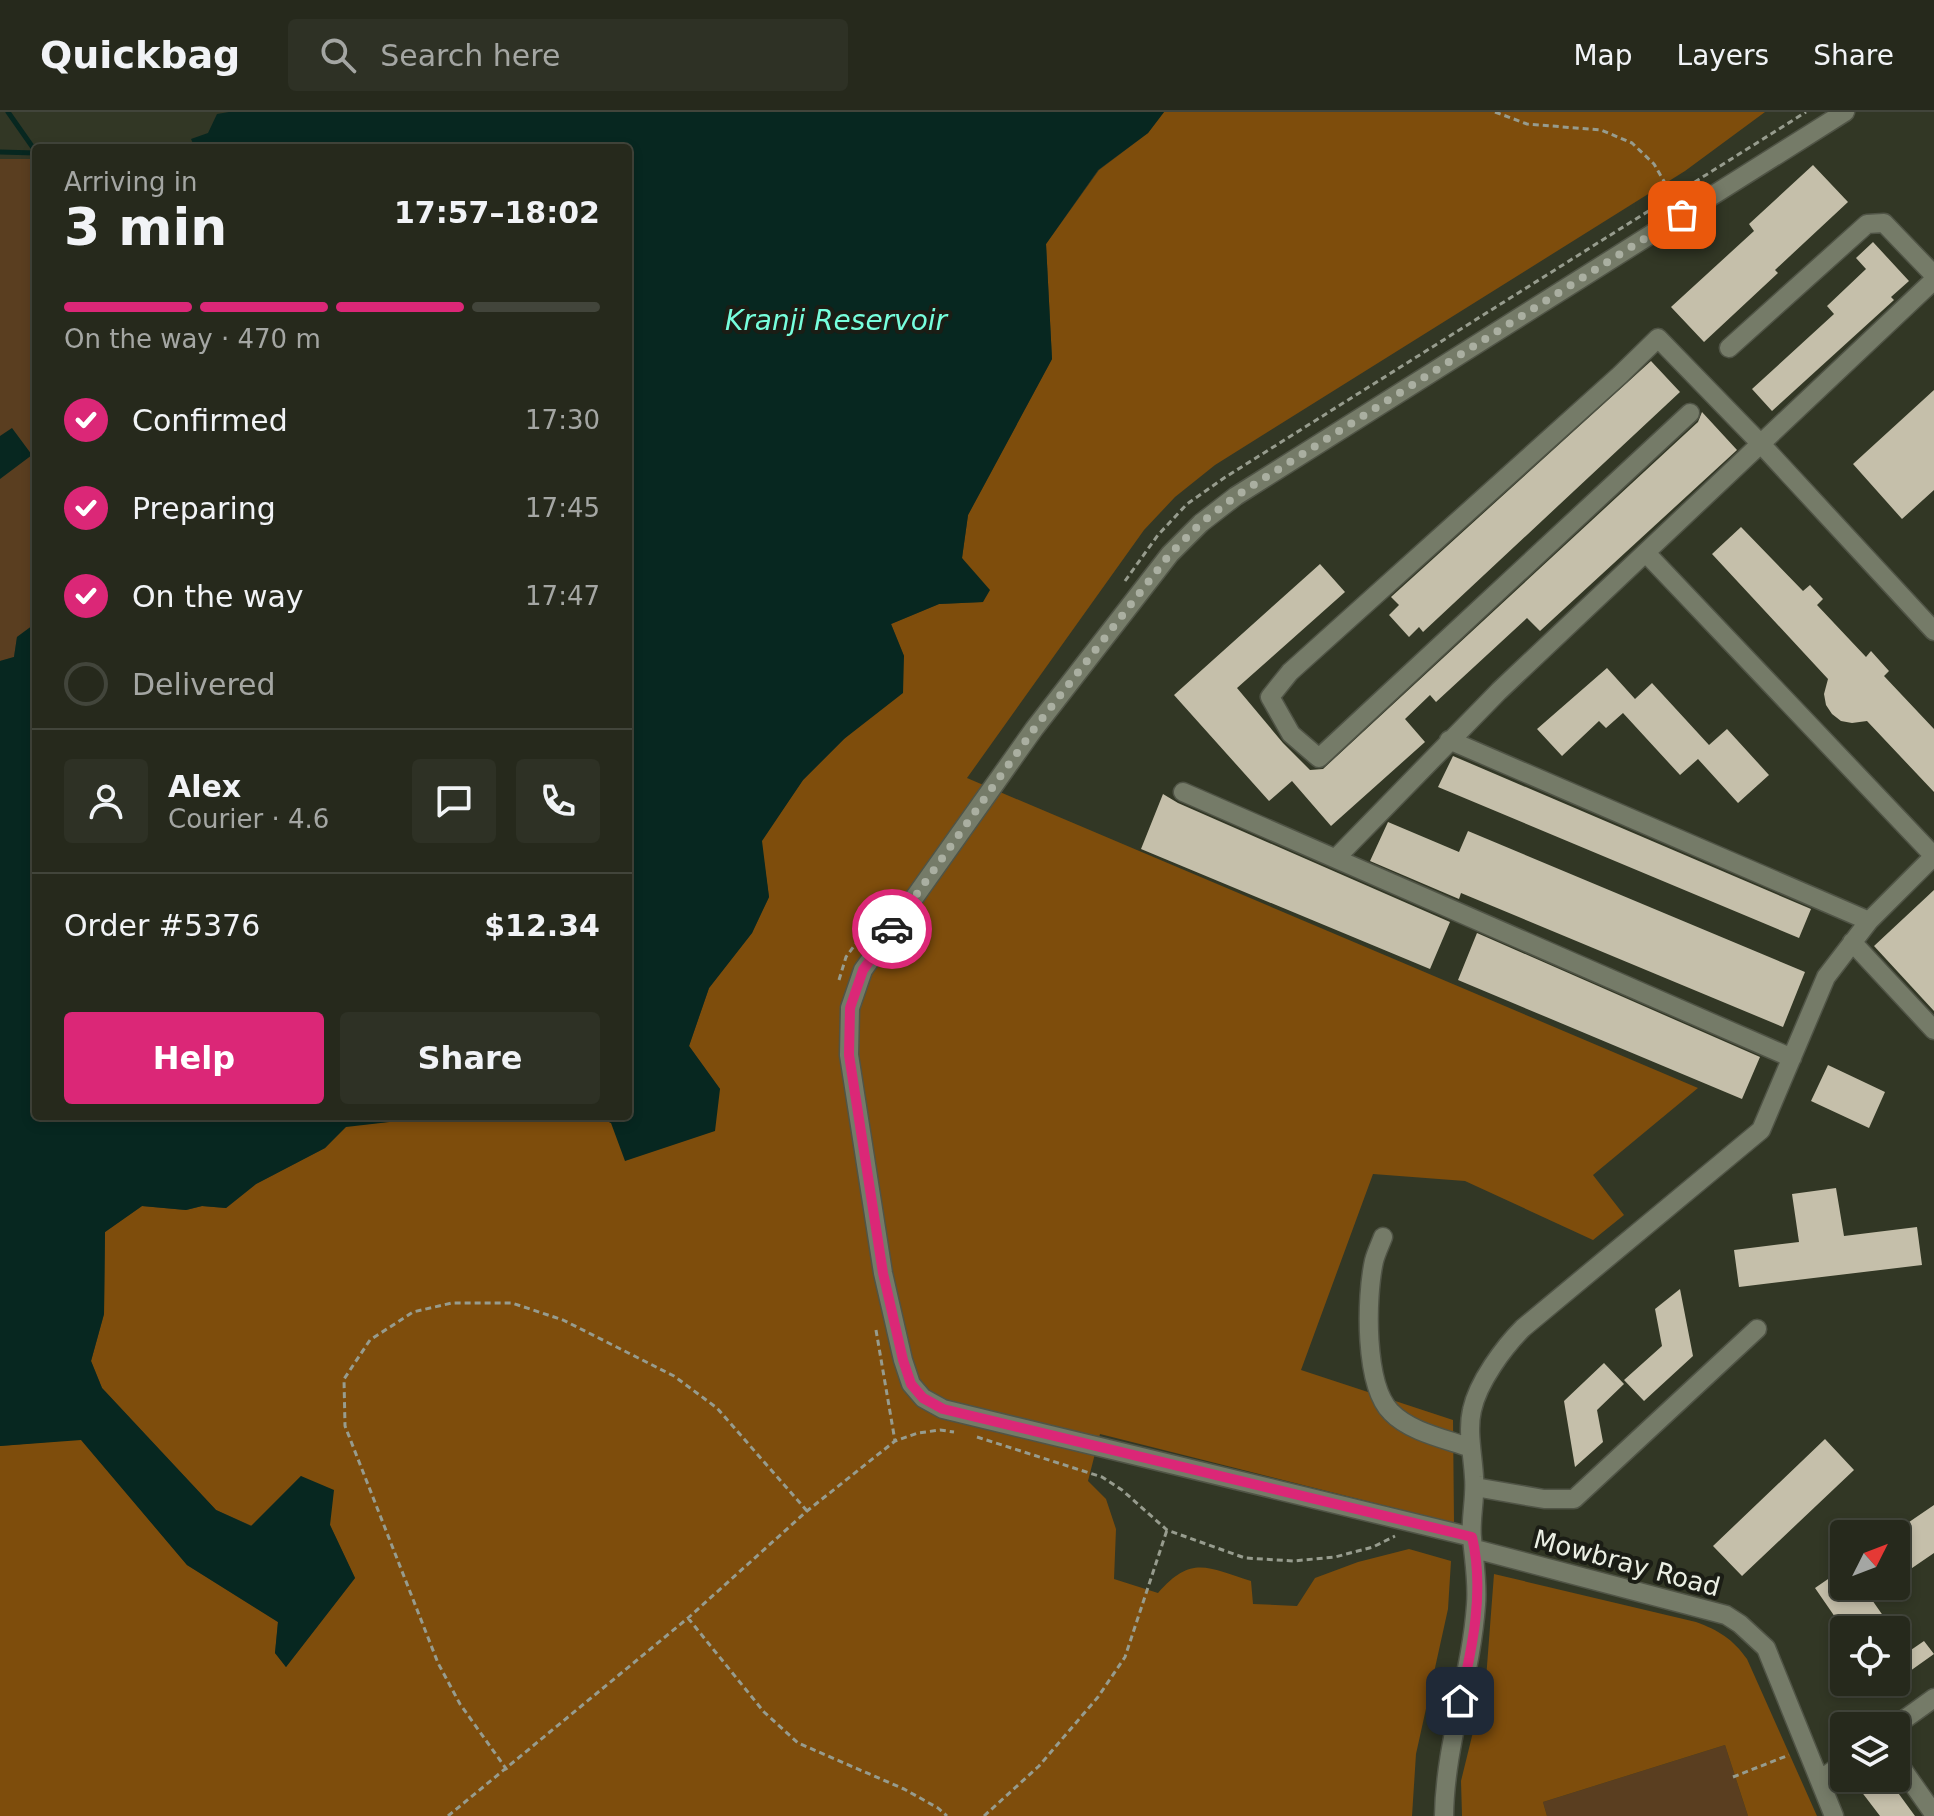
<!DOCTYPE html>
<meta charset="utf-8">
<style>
body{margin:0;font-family:"DejaVu Sans",sans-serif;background:#2e3125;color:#f1f3f6;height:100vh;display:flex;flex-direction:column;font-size:30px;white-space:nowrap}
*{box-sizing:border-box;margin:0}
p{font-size:26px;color:#a4a6a3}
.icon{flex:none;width:44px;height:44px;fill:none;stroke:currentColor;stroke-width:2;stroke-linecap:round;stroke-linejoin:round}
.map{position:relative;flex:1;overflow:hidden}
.drawer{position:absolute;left:32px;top:32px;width:600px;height:976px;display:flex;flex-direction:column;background:#26291c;border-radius:8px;box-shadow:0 4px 12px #0003,0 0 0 2px #42453b}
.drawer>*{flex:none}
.needle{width:52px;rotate:48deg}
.tools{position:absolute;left:1830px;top:1408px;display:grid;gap:16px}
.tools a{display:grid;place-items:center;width:80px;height:80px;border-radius:8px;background:#26291c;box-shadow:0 4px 12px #0003,0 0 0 2px #42453b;font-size:40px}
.pin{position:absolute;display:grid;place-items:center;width:68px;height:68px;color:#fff;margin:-34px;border-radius:16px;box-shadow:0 4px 12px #0006}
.courier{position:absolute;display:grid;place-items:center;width:80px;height:80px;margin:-40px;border:6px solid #db2777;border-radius:50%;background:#fff;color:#222;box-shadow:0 2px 10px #0007}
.headline em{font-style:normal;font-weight:800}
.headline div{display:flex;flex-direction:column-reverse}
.headline{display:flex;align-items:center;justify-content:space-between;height:136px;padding:0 32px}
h1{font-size:52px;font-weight:800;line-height:60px}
.bar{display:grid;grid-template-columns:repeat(4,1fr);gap:12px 8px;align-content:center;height:96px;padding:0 32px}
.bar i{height:10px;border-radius:6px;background:#42453b}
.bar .active{background:#db2777}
.bar p{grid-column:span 4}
.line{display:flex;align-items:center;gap:20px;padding:0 32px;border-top:2px solid #42453b}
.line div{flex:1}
.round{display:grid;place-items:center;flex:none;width:84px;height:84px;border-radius:8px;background:#2e3125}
ol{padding:0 32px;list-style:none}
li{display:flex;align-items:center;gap:24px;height:88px}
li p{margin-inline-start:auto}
li .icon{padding:8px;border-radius:50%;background:#db2777;color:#fff;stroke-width:4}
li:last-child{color:#a4a6a3}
li i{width:44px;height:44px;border:4px solid #42453b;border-radius:50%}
.cta{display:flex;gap:16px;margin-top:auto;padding:16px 32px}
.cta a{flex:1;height:92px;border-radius:8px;background:#db2777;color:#fff;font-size:32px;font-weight:800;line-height:92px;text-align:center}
.cta a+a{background:#2e3125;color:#f1f3f6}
header{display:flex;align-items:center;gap:48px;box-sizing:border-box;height:112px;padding:0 40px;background:#26291c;border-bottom:2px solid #42453b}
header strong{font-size:38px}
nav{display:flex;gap:44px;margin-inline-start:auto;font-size:28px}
.search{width:560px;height:72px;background:#2e3125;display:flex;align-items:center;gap:20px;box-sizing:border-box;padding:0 28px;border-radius:8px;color:#a4a6a3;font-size:30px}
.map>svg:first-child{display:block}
</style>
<header>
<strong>Quickbag</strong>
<div class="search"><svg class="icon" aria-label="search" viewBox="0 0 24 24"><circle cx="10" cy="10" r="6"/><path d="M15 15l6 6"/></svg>Search here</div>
<nav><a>Map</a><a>Layers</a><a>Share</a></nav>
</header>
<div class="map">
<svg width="1934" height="1704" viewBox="0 0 1934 1704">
<rect width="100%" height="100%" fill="#323725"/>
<path fill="#5a3e20" d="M0 47H36V511L17 525 14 545 0 549Z
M1725 1633 1748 1704H1547L1543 1690Z"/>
<path fill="#7e4d0c" d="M1164 0H1765L1685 59 1215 353 1175 385 1144 418 967 666 1698 976 1593 1063 1624 1103 1593 1128 1465 1069 1373 1062 1301 1258 1453 1308 1454 1411 1100 1322 1088 1369 1106 1387 1116 1417 1114 1467 1158 1481C1192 1442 1208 1456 1251 1469L1253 1492 1297 1494 1315 1466 1358 1450 1409 1437 1451 1449 1448 1497 1416 1642 1412 1704H0V1334L81 1327 187 1453 278 1510 275 1541 286 1555 355 1466 330 1413 301 1364 252 1414 216 1398 102 1276 91 1249 104 1202 105 1120 142 1094 186 1098 202 1094 226 1096 256 1072 325 1036 346 1014 397 1009 407 1004H597L611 1011 720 977 689 934 709 876 752 821 769 785 761 729 803 668 844 627 904 544 891 512 939 492 983 490 962 446 968 403 1052 247 1046 132 1099 58 1148 21Z
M1494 1462 1696 1510C1718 1518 1733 1527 1747 1547L1817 1704H1748L1725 1633 1543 1690 1547 1704H1462L1461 1669 1486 1567Z"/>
<path fill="#072720" d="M229 0H1164L1148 21 1098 58 1046 132 1052 247 968 403 962 446 990 478 983 490 939 492 891 512 904 544 903 581 844 627 803 668 762 729 769 785 752 821 709 876 689 934 720 977 715 1019 625 1049 611 1011 597 1004H628V36H195L191 27 208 21 217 2Z
M12 316 32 343 0 367V324Z
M36 511V1004H407L398 1009 346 1015 325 1036 256 1072 226 1096 202 1094 186 1098 142 1094 105 1120 104 1202 91 1249 102 1276 216 1398 251 1414 301 1364 334 1378 330 1413 355 1466 286 1555 275 1541 278 1510 187 1453 81 1328 0 1334V549L14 545 17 525Z"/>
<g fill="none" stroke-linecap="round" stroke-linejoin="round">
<path stroke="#072720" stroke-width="5" d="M8 0 36 40
M0 40 36 41"/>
</g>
<path fill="#c5bfaa" d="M1813 53 1848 90 1775 158 1778 161 1704 230 1671 195 1754 119 1749 112Z
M1873 130 1909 169 1891 185 1894 188 1772 299 1752 277 1834 202 1827 194 1866 157 1856 146Z
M1651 249 1680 280 1423 520 1419 515 1409 525 1389 503 1399 493 1391 485Z
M1934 278V378L1902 407 1853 352Z
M1702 300 1737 338 1540 519 1527 506 1436 590 1430 583 1405 607 1425 630 1331 714 1292 669 1269 689 1174 583 1320 452 1345 480 1237 576 1283 631 1310 658 1323 657 1698 310Z
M1741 415 1803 479 1810 473 1823 487 1817 493 1866 545 1871 539 1889 559 1884 564 1934 617V680L1867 609 1852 611 1841 609 1832 602 1826 593 1824 582 1828 567 1712 442Z
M1607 556 1635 587 1652 571 1709 633 1727 617 1769 663 1738 691 1698 647 1680 663 1623 601 1606 616 1599 609 1562 644 1537 617Z
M1453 644 1811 797 1799 826 1438 675Z
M1163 682 1178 691 1450 810 1430 857 1141 737Z
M1388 710 1459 740 1468 719 1805 860 1783 915 1461 781 1459 787 1370 749Z
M1934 778V899L1874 834Z
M1477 821 1760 945 1742 987 1458 868Z
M1828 953 1885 980 1869 1016 1811 989Z
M1836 1076 1844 1124 1917 1115 1922 1153 1739 1175 1734 1138 1799 1130 1792 1082Z
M1680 1177 1693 1244 1644 1289 1624 1268 1662 1234 1655 1197Z
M1604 1251 1624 1272 1597 1298 1603 1330 1575 1355 1564 1289Z
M1825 1327 1854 1358 1742 1464 1713 1434Z
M1934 1393V1441L1896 1467V1419Z
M1844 1456V1474H1886L1870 1485 1893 1518H1844L1815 1476Z
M1896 1523 1908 1540 1924 1529 1934 1542 1896 1569Z
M1851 1666H1892L1899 1676 1896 1678 1915 1704H1880Z"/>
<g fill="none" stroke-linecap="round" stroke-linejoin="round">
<g stroke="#505446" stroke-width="21">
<path id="minor" d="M1729 236 1867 112 1884 111 1934 163
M1690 301 1319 646 1291 622 1270 585 1290 560 1620 263 1658 226 1761 332 1934 519
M1646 441 1934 744
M1449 628 1869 809
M1183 680 1792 946
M1337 745 1499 579 1934 168
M1852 830 1934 918
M1383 1125C1380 1133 1376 1141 1374 1149 1366 1185 1364 1273 1391 1300 1410 1320 1446 1327 1471 1336
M1475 1375 1544 1387H1574L1757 1217
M1472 1425 943 1297 923 1286 911 1272 903 1248 883 1161 849 943 850 896 863 858 1034 617 1170 442 1201 411 1236 384 1845 0
M1475 1437 1726 1503 1740 1512 1766 1536 1834 1704
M1895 1614 1934 1586
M1896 1648 1934 1702
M1821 1667 1844 1651
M1444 1704C1445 1632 1471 1564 1476 1493 1478 1471 1474 1448 1472 1426 1470 1406 1476 1385 1474 1365 1473 1344 1467 1319 1472 1298 1478 1270 1504 1235 1523 1216L1761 1018 1826 865 1869 809 1934 744"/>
</g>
<path stroke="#979c8e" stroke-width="3" stroke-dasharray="6 4" stroke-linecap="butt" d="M1495 0 1527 12 1601 18 1632 31 1654 52 1672 83
M1125 469 1158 423 1187 392 1224 366 1806 0
M839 868 846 845 894 780
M876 1218 895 1329
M977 1325 1102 1365 1122 1378 1167 1418 1245 1446 1293 1449 1335 1445 1373 1435 1395 1424
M688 1506 764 1600 798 1631 904 1677 938 1696 947 1704
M507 1658 460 1592 438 1551 345 1314 344 1267 370 1228 413 1200 452 1191H512L563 1208 674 1264 717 1296 807 1399
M1733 1665 1789 1643
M448 1704 688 1506 807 1399 895 1329 918 1321 940 1318 954 1320
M984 1704 1039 1654 1098 1585 1125 1545 1167 1418"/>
<use href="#minor" stroke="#757b68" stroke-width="18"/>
</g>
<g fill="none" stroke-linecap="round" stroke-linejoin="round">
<path stroke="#aaafa1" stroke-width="8" stroke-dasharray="0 14.4" d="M892 817 1034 617 1170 442 1201 411 1236 384 1682 103"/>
<path stroke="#db2777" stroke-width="10" d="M892 817 863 858 850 896 849 943 883 1161 903 1248 911 1272 923 1286 943 1297 1472 1425C1485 1479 1472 1537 1460 1589"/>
</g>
<g text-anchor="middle" stroke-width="8" stroke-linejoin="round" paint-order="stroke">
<g font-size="26" fill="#ebefe4" stroke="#1b1d15">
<text transform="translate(1627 1451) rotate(15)" y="9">Mowbray Road</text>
</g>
<g font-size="28" font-style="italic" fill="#76fedd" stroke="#1b1d15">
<text x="836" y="218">Kranji Reservoir</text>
</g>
</g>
</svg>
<div class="tools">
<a><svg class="needle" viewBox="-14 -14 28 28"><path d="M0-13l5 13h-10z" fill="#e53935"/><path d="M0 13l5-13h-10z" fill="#a4a6a3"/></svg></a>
<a><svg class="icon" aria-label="locate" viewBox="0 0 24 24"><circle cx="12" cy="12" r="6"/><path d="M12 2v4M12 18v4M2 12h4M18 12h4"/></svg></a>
<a><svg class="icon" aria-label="layers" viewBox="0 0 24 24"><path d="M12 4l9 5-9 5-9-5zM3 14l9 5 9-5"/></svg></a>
</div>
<div class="pin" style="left:1682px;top:103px;background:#ea580c"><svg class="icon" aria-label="bag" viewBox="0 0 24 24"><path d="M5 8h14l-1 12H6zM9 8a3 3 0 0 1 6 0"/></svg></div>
<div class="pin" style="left:1460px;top:1589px;background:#1f2937"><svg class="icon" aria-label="home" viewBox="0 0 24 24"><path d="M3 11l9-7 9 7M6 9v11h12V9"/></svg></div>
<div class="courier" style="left:892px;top:817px"><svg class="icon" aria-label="car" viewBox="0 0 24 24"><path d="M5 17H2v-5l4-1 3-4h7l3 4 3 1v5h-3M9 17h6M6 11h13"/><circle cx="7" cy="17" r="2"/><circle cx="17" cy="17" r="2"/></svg></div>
<section class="drawer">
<div class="headline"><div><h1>3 min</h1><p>Arriving in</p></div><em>17:57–18:02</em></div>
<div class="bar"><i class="active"></i><i class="active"></i><i class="active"></i><i></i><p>On the way · 470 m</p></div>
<ol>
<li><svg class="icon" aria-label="check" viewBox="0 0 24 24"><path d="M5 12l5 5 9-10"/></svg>Confirmed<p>17:30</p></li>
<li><svg class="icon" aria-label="check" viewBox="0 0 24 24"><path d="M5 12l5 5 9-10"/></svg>Preparing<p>17:45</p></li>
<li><svg class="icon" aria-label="check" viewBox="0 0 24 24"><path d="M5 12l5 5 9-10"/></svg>On the way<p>17:47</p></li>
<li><i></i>Delivered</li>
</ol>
<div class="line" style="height:144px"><a class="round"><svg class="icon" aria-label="person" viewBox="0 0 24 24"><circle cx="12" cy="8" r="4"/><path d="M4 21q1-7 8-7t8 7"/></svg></a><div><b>Alex</b><p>Courier · 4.6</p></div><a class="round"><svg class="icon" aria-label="chat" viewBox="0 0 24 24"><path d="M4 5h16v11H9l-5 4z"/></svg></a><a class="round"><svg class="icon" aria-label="phone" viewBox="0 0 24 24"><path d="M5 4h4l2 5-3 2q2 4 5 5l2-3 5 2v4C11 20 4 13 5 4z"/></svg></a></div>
<div class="line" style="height:104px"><div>Order #5376</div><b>$12.34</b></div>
<div class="cta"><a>Help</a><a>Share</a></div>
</section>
</div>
